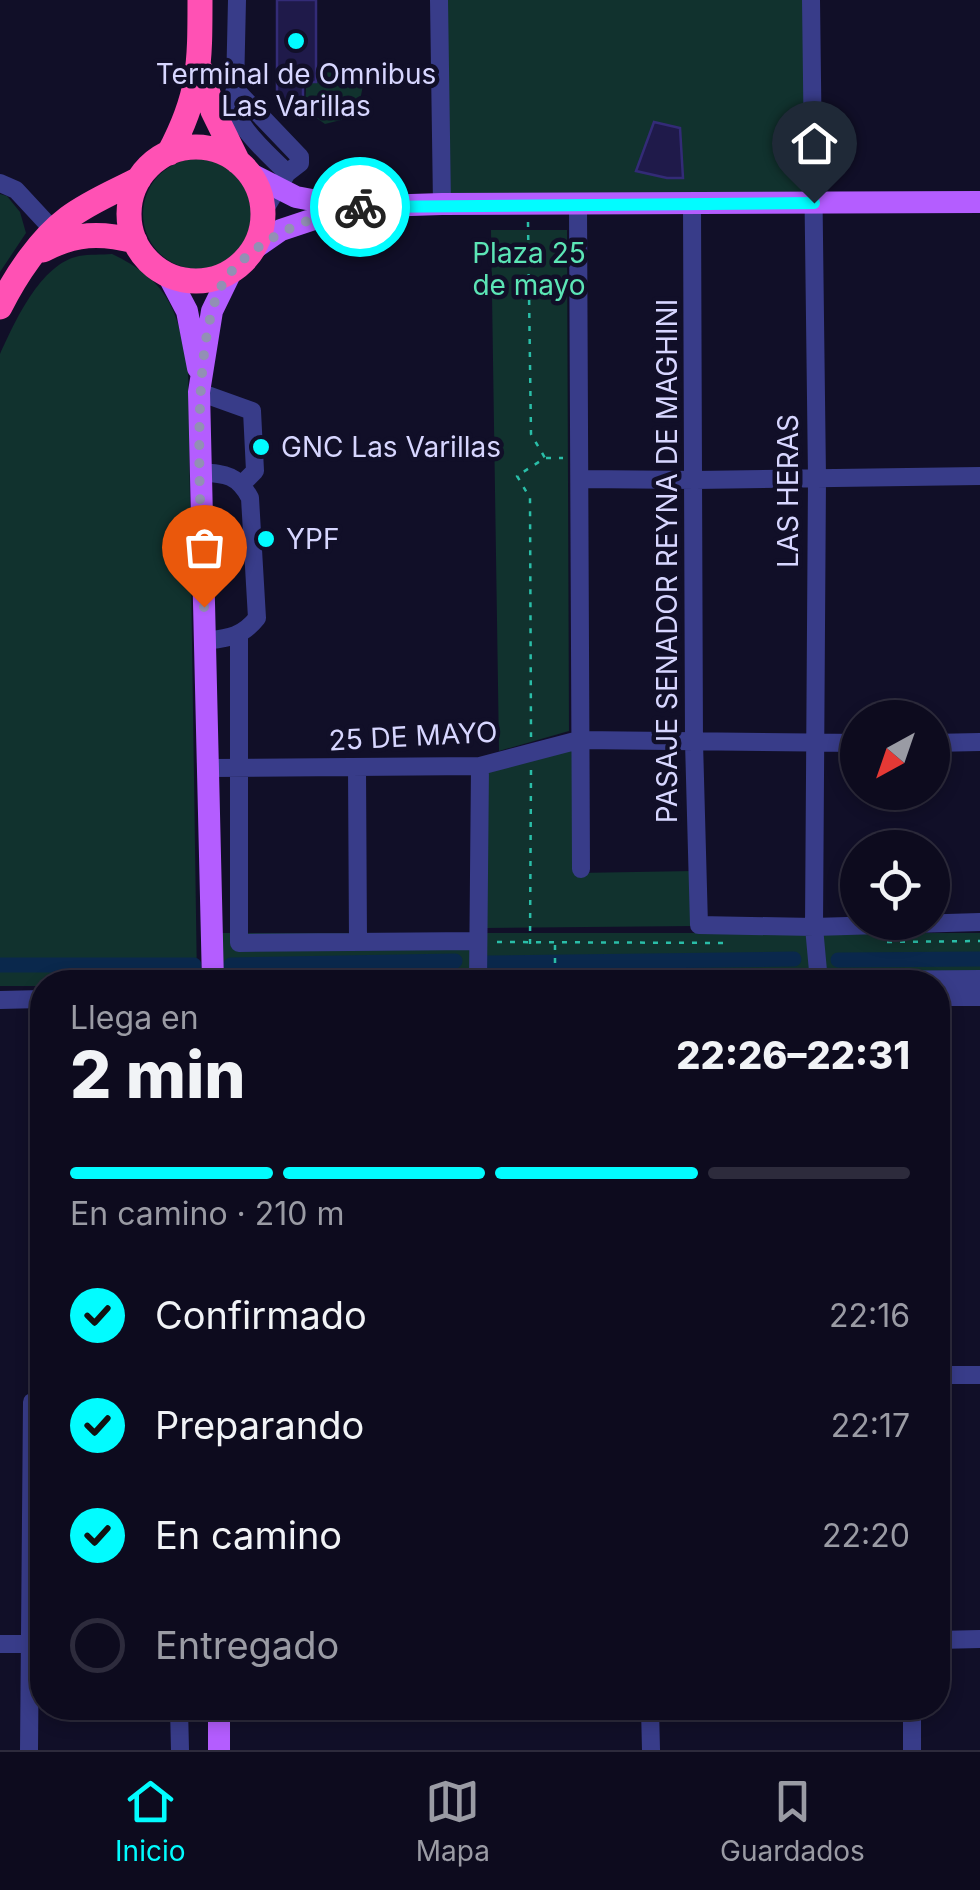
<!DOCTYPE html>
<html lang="es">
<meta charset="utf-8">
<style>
body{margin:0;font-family:Inter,sans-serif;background:#1b192b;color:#f1f3f6;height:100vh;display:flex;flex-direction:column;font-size:38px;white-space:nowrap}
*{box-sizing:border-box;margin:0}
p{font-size:32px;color:#9a9ba4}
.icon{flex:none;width:55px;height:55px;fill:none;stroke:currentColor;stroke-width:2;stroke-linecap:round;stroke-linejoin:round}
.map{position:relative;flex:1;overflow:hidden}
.sheet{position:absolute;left:30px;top:970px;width:920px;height:750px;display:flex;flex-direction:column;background:#0d0b1e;border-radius:40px;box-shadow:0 5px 15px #0003,0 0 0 2px #2d2b3c}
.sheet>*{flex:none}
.needle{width:65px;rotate:220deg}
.buttons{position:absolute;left:840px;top:700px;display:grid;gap:20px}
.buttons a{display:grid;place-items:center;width:110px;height:110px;border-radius:50%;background:#0d0b1e;box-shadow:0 5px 15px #0003,0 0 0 2px #2d2b3c;font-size:50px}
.pin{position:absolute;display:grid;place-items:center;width:85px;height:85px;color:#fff;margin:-102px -42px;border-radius:50% 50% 50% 0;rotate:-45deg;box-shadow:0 0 10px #0007}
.pin .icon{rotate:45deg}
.courier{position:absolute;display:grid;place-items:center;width:100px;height:100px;margin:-50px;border:8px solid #02fcff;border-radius:50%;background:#fff;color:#222;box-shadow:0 2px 12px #0007}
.headline em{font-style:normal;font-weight:800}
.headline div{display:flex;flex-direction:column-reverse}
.headline{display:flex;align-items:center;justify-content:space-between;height:170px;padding:0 40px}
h1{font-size:65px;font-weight:800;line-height:75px}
.bar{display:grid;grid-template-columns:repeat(4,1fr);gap:15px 10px;align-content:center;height:120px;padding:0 40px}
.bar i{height:12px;border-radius:8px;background:#2d2b3c}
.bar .active{background:#02fcff}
.bar p{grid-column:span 4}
ol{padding:0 40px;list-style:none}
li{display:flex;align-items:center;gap:30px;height:110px}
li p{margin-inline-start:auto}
li .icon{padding:10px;border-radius:50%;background:#02fcff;color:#111;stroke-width:4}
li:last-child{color:#9a9ba4}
li i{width:55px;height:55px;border:5px solid #2d2b3c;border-radius:50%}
.tab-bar{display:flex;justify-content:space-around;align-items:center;height:140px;border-top:2px solid #2d2b3c;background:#0d0b1e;font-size:28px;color:#9a9ba4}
.tab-bar a{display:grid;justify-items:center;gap:5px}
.tab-bar .active{color:#02fcff}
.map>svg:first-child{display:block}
</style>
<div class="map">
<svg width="980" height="1750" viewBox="0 0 980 1750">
<rect width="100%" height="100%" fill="#110f28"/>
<path fill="#11322e" d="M437 0H812L814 203 442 204Z
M323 72 365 75 357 116 325 124 305 110 306 88Z
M143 214a55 55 0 1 1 110 0a55 55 0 1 1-110 0Z
M0 194 7 196 20 212 26 233 0 272Z
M491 230H567L569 731 499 751Z
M112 254C169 281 178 310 188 369L197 982H42V986H0V354C15 322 40 264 79 256 89 254 101 255 112 254Z
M575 746 577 873 693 871 694 926 486 928V772Z
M222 933H980V983L222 982Z"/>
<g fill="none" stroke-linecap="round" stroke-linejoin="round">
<path stroke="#0a284c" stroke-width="15" d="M838 960 980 959
M488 963 794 959
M0 965H194
M231 965 455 961"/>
</g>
<path fill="#1f1a4a" stroke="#332b77" stroke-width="2.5" d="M277 0H316V82H303V101H277Z
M654 122 680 128 683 178H667L636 171Z"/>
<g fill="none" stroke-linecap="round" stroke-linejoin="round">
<path stroke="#2abea8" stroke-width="2.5" stroke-dasharray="5 8" stroke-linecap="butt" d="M528 222 531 434 545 458 517 476 530 498 531 737
M546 458H563
M497 942 729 943
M887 942 980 941
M530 944 531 770
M555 945V977H579V982"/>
<path stroke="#383c89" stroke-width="18" d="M237 0 235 89C225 120 267 152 287 173
M439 0 442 204
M811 0 817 477 814 927 819 982
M235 89 300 157V163L287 173 263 212
M0 183 16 190 54 231
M578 205 581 869
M692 205 694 742 699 925 814 927 980 922
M199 392 252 411 255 471 243 483
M201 472C226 474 238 475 250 498L257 618C242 637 228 638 205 641
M580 479 695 480 980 476
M239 635V943L478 941
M932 743 980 742
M208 768 480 766 579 740 858 743
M357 768 358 942
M478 982 480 766
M630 982 980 979
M938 997H980
M0 1000 42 999
M938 1375H980
M938 1640 980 1639
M0 1644H42
M179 1708 180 1750
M650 1708 651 1750
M912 1708V1750
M29 1750 32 1402"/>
<path stroke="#b45dff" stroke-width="22" d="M249 173 296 197 349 207 442 204 980 202
M255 248 281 230 341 210
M168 275 187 311 198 368
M213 982 199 392 212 311 231 272
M219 1708V1750"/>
<path stroke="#ff51b4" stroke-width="25" d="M202 72 213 111 238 162
M129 214a67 67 0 1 1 134 0a67 67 0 1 1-134 0Z
M169 153C200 95 200 64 200 0
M43 250C75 233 100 232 135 241
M0 307C16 275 40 239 68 218 89 202 116 191 139 179"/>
</g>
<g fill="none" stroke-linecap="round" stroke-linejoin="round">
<path stroke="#9290b4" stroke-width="10" stroke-dasharray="0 18" d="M204 607C203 534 184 326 230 273 263 236 302 221 349 207H360"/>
<path stroke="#02fcff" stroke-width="12" d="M360 207 814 203"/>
</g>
<g fill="#02fcff" stroke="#110f28" stroke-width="4">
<circle cx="296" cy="41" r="10"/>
<circle cx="261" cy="447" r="10"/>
<circle cx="266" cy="539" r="10"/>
</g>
<g text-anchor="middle" stroke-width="9" stroke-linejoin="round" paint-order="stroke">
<g font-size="28" fill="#d7d6ff" stroke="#110f28" text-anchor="start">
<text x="296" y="84" text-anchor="middle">Terminal de Omnibus<tspan x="296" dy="32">Las Varillas</tspan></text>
<text x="281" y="457">GNC Las Varillas</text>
<text x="286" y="549">YPF</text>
</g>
<g font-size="28" fill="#5ce5b6" stroke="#110f28">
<text x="529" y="263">Plaza 25<tspan x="529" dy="32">de mayo</tspan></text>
</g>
<g font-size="28" fill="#d7d6ff" stroke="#110f28">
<text transform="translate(788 491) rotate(-90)" y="10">LAS HERAS</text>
<text transform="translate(667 561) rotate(-90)" y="10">PASAJE SENADOR REYNA DE MAGHINI</text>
<text transform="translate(413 736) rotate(-3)" y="10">25 DE MAYO</text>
</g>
</g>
</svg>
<div class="buttons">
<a><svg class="needle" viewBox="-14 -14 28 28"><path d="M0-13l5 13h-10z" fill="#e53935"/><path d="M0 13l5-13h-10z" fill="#9a9ba4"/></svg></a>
<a><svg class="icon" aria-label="locate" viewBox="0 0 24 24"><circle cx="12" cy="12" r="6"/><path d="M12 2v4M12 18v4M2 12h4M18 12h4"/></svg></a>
</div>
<div class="pin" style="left:204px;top:607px;background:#ea580c"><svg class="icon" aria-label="bag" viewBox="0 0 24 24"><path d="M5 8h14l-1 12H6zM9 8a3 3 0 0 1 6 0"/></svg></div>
<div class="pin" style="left:814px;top:203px;background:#1f2937"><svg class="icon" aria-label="home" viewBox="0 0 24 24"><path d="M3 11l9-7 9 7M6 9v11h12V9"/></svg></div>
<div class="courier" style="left:360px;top:207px"><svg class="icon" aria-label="bike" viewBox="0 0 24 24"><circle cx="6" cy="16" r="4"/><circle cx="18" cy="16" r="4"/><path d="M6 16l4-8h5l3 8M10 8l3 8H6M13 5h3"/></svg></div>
<section class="sheet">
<div class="headline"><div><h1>2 min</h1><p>Llega en</p></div><em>22:26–22:31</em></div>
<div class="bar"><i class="active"></i><i class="active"></i><i class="active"></i><i></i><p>En camino · 210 m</p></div>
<ol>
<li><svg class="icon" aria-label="check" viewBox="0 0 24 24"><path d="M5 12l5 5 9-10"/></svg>Confirmado<p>22:16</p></li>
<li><svg class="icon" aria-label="check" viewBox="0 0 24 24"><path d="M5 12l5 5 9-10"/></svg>Preparando<p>22:17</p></li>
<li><svg class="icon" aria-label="check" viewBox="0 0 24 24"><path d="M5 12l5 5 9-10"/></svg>En camino<p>22:20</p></li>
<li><i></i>Entregado</li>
</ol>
</section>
</div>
<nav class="tab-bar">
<a class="active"><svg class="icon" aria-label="home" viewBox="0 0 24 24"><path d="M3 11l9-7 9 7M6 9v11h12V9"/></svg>Inicio</a>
<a><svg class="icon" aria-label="map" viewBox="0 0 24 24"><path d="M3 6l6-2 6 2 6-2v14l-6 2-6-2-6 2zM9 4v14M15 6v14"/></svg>Mapa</a>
<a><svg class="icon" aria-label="saved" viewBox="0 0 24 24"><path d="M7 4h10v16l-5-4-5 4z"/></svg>Guardados</a>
</nav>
